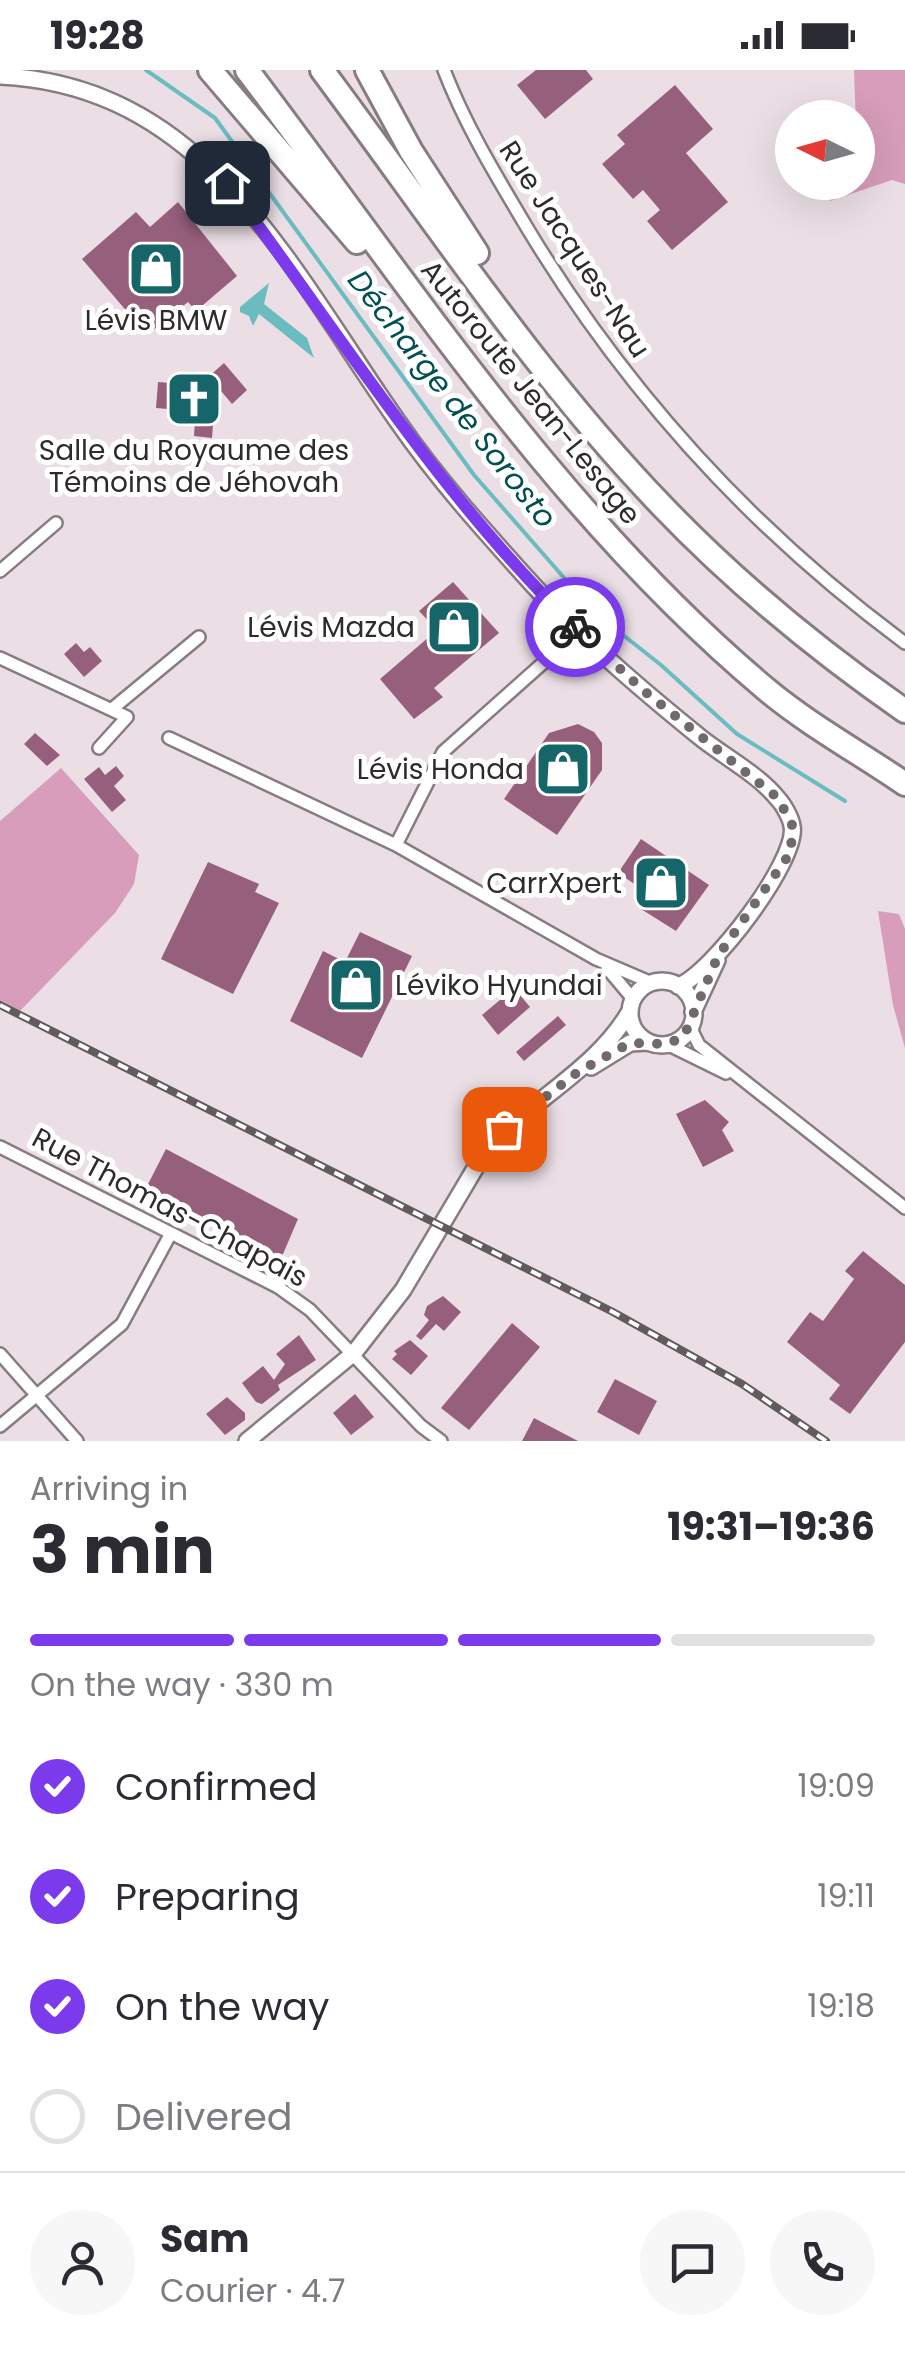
<!DOCTYPE html>
<meta charset="utf-8">
<style>
body{margin:0;font-family:Poppins,sans-serif;background:#f7f7f7;color:#2b2b33;height:100vh;display:flex;flex-direction:column;font-size:38px;white-space:nowrap}
*{box-sizing:border-box;margin:0}
p{font-size:32px;color:#7c7c81}
.icon{flex:none;width:55px;height:55px;fill:none;stroke:currentColor;stroke-width:2;stroke-linecap:round;stroke-linejoin:round}
.map{position:relative;height:1371px;overflow:hidden}
.panel{display:flex;flex-direction:column;background:#fff;flex:1}
.panel>*{flex:none}
.needle{width:65px;rotate:275deg}
.fabs{position:absolute;left:775px;top:30px;display:grid;gap:20px}
.fabs a{display:grid;place-items:center;width:100px;height:100px;border-radius:50%;background:#fff;box-shadow:0 10px 40px #0002;font-size:50px}
.pin{position:absolute;display:grid;place-items:center;width:85px;height:85px;color:#fff;margin:-42px;border-radius:20px;box-shadow:0 5px 15px #0006}
.courier{position:absolute;display:grid;place-items:center;width:100px;height:100px;margin:-50px;border:8px solid #7c3aed;border-radius:50%;background:#fff;color:#222;box-shadow:0 2px 12px #0007}
.summary em{font-style:normal;font-weight:700}
.summary div{display:flex;flex-direction:column-reverse}
.summary{display:flex;align-items:center;justify-content:space-between;height:170px;padding:0 30px}
h1{font-size:65px;font-weight:700;line-height:75px}
.bar{display:grid;grid-template-columns:repeat(4,1fr);gap:15px 10px;align-content:center;height:120px;padding:0 30px}
.bar i{height:12px;border-radius:8px;background:#e1e1e2}
.bar .on{background:#7c3aed}
.bar p{grid-column:span 4}
.line{display:flex;align-items:center;gap:25px;padding:0 30px;border-top:2px solid #e1e1e2}
.line div{flex:1}
.round{display:grid;place-items:center;flex:none;width:105px;height:105px;border-radius:52px;background:#f7f7f7}
ol{padding:0 30px;list-style:none}
li{display:flex;align-items:center;gap:30px;height:110px}
li p{margin-inline-start:auto}
li .icon{padding:10px;border-radius:50%;background:#7c3aed;color:#fff;stroke-width:4}
li:last-child{color:#7c7c81}
li i{width:55px;height:55px;border:5px solid #e1e1e2;border-radius:50%}
.status{display:flex;justify-content:space-between;align-items:center;height:70px;padding:0 50px;background:#fff;direction:ltr}
.status svg{height:28px;fill:currentColor}
.map>svg:first-child{display:block}
</style>
<div class="status"><b>19:28</b><svg viewBox="0 0 49 12"><path d="M0 12V9h3v3zM5 12V6h3v6zM10 12V3h3v9zM15 12V0h3v12zM26 1h20v11H26zM47 4h2v5h-2z"/></svg></div>
<div class="map">
<svg width="905" height="1371" viewBox="0 0 905 1371">
<rect width="100%" height="100%" fill="#ebdfe5"/>
<path fill="#d79dbb" d="M854 0H905V114L892 110 830 131 820 113 858 112Z
M61 698 139 785 134 814 115 843 19 942 0 932V751Z
M878 841 899 844 905 859V978L893 935Z"/>
<path fill="#6bbcc1" d="M269 213 264 234 307 268 314 288 259 244 253 256 249 246 240 242V237Z"/>
<g fill="none" stroke-linecap="round" stroke-linejoin="round">
<path stroke="#6bbcc1" stroke-width="4" d="M146 0 215 48 474 405 594 542 661 595 737 664 845 731"/>
</g>
<path fill="#96607c" d="M536 0H586L593 9 545 49 517 15Z
M675 15 713 59 686 83 728 132 672 180 647 151 660 140 643 120 633 129 602 94 625 74 617 65Z
M178 132 237 206 196 241 188 232 147 265 82 189 136 142 150 157Z
M224 293 247 320 232 334 216 315 212 368 194 366 195 350 189 349 190 341 156 338 158 312 199 315Z
M453 512 499 563 434 618 443 627 414 649 380 609 437 560 419 541Z
M76 573 84 582 90 577 102 591 84 607 64 584Z
M578 654 594 662 602 673V700L557 765 504 729 549 663Z
M35 663 60 685 47 696 24 674Z
M116 696 124 706 114 716 126 730 112 742 84 709 99 697 105 705Z
M641 769 709 815 676 861 641 839 651 825 618 803Z
M208 792 259 814 255 822 279 833 233 924 161 889Z
M360 862 412 886 362 988 290 951 323 881 345 892Z
M514 918 530 937 498 965 482 945Z
M558 946 566 955 524 991 516 982Z
M705 1030 729 1052 722 1060 734 1081 703 1097 676 1044Z
M166 1079 298 1149 280 1191 271 1187 273 1182 186 1142 171 1132 173 1128 146 1118Z
M863 1181 905 1215V1272L850 1344 829 1329 840 1315 787 1272 810 1242 823 1251 854 1209 845 1201Z
M443 1226 461 1242 444 1261 436 1254 421 1270 416 1266 429 1250 424 1245 427 1236Z
M512 1253 540 1277 469 1360 441 1338Z
M299 1265 316 1290 278 1315 280 1320 262 1334 256 1332 242 1313 263 1296 274 1310 285 1294 276 1284Z
M410 1270 428 1286 411 1305 392 1289 397 1284 394 1281Z
M615 1309 657 1331 639 1365 597 1342Z
M355 1324 374 1347 351 1365 333 1343Z
M227 1327 245 1343V1350L225 1365 206 1344Z
M534 1348 578 1371H522Z"/>
<g fill="none" stroke-linecap="round" stroke-linejoin="round">
<g stroke="#877c81" stroke-width="16">
<path id="minor" d="M444 0C466 57 498 109 529 161 628 324 752 460 905 573
M0 501 56 453
M0 588 127 647 99 678
M112 639 199 567
M169 668 396 775 596 889 652 913
M396 775 443 682 579 561
M607 898 633 929
M690 957 699 975 905 1138
M669 975 726 1003
M0 1077 278 1217 310 1240 421 1356 441 1371
M0 1284 77 1371
M0 1356 122 1254 171 1163"/>
</g>
<g stroke="#877c81" stroke-width="20">
<path id="tertiary" d="M0 6C207 15 292 202 398 352 438 410 486 463 533 515 584 571 643 621 701 668 725 687 759 705 778 729 783 734 791 748 792 756 799 789 711 905 678 916
M630 943a32 32 0 1 1 64 0a32 32 0 1 1-64 0Z
M693 942 717 890
M591 997 630 973 648 972
M247 1371 354 1283 403 1220 486 1080C530 1030 596 1000 630 941"/>
</g>
<g stroke="#877c81" stroke-width="28">
<path id="motorway" d="M210 0 357 172
M247 0C410 215 558 445 767 620 809 655 860 683 905 714
M322 0C431 146 535 304 662 436 736 513 817 580 905 641
M367 0 411 81 477 183"/>
</g>
<use href="#minor" stroke="#fff" stroke-width="11"/>
<use href="#tertiary" stroke="#fff" stroke-width="15"/>
<use href="#motorway" stroke="#fff" stroke-width="22"/>
<g stroke="#625b5e" stroke-width="8">
<path id="rail" d="M0 935 613 1242 742 1314 826 1371"/>
</g>
<use href="#rail" stroke="#fff" stroke-width="4" stroke-dasharray="11" stroke-linecap="butt"/>
</g>
<g fill="none" stroke-linecap="round" stroke-linejoin="round">
<path stroke="#71696d" stroke-width="10" stroke-dasharray="0 18" d="M504 1059 578 1002 630 973 668 974 684 966 718 886 791 782 792 755 778 728 644 621 575 557"/>
<path stroke="#7c3aed" stroke-width="12" d="M227 113C340 264 439 425 575 557"/>
</g>
<defs>
<g id="shop-square" transform="scale(2.875)"><rect x="-9" y="-9" width="18" height="18" rx="4" fill="#166569" stroke="#fff"/><path d="M-5-2.5h2.3a2.7 3.5 0 0 1 5.4 0H5L5.5 6h-11ZM-1.5-2.5h3a1.5 2.3 0 0 0-3 0Z" fill="#fff"/></g>
<g id="church-square" transform="scale(2.875)"><rect x="-9" y="-9" width="18" height="18" rx="4" fill="#166569" stroke="#fff"/><path d="M-1.2-6h2.4v3.5h3.3v2.4h-3.3V6h-2.4V-.1h-3.3v-2.4h3.3Z" fill="#fff"/></g>
</defs>
<g fill-rule="evenodd">
<use href="#shop-square" x="156" y="199"/>
<use href="#church-square" x="194" y="329"/>
<use href="#shop-square" x="454" y="557"/>
<use href="#shop-square" x="563" y="699"/>
<use href="#shop-square" x="661" y="813"/>
<use href="#shop-square" x="356" y="915"/>
</g>
<g text-anchor="middle" stroke-width="10" stroke-linejoin="round" paint-order="stroke">
<g font-size="28" fill="#2f2a2c" stroke="#fff">
<text transform="translate(575 179) rotate(57)" y="10">Rue Jacques-Nau</text>
<text transform="translate(531 322) rotate(51)" y="10">Autoroute Jean-Lesage</text>
<text transform="translate(170 1137) rotate(28)" y="10">Rue Thomas-Chapais</text>
</g>
<g font-size="28" fill="#2f2a2c" stroke="#fff" text-anchor="end">
<text x="156" y="260" text-anchor="middle">Lévis BMW</text>
<text x="194" y="390" text-anchor="middle">Salle du Royaume des<tspan x="194" dy="32">Témoins de Jéhovah</tspan></text>
<text x="415" y="567">Lévis Mazda</text>
<text x="524" y="709">Lévis Honda</text>
<text x="622" y="823">CarrXpert</text>
<text x="395" y="925" text-anchor="start">Léviko Hyundai</text>
</g>
<g font-size="30" font-style="italic" fill="#004f52" stroke="#fff">
<text transform="translate(452 329) rotate(52)" y="10">Décharge de Sorosto</text>
</g>
</g>
</svg>
<div class="fabs">
<a><svg class="needle" viewBox="-14 -14 28 28"><path d="M0-13l5 13h-10z" fill="#e53935"/><path d="M0 13l5-13h-10z" fill="#7c7c81"/></svg></a>
</div>
<div class="pin" style="left:504px;top:1059px;background:#ea580c"><svg class="icon" aria-label="bag" viewBox="0 0 24 24"><path d="M5 8h14l-1 12H6zM9 8a3 3 0 0 1 6 0"/></svg></div>
<div class="pin" style="left:227px;top:113px;background:#1f2937"><svg class="icon" aria-label="home" viewBox="0 0 24 24"><path d="M3 11l9-7 9 7M6 9v11h12V9"/></svg></div>
<div class="courier" style="left:575px;top:557px"><svg class="icon" aria-label="bike" viewBox="0 0 24 24"><circle cx="6" cy="16" r="4"/><circle cx="18" cy="16" r="4"/><path d="M6 16l4-8h5l3 8M10 8l3 8H6M13 5h3"/></svg></div>
</div>
<section class="panel">
<div class="summary"><div><h1>3 min</h1><p>Arriving in</p></div><em>19:31–19:36</em></div>
<div class="bar"><i class="on"></i><i class="on"></i><i class="on"></i><i></i><p>On the way · 330 m</p></div>
<ol>
<li><svg class="icon" aria-label="check" viewBox="0 0 24 24"><path d="M5 12l5 5 9-10"/></svg>Confirmed<p>19:09</p></li>
<li><svg class="icon" aria-label="check" viewBox="0 0 24 24"><path d="M5 12l5 5 9-10"/></svg>Preparing<p>19:11</p></li>
<li><svg class="icon" aria-label="check" viewBox="0 0 24 24"><path d="M5 12l5 5 9-10"/></svg>On the way<p>19:18</p></li>
<li><i></i>Delivered</li>
</ol>
<div class="line" style="height:180px"><a class="round"><svg class="icon" aria-label="person" viewBox="0 0 24 24"><circle cx="12" cy="8" r="4"/><path d="M4 21q1-7 8-7t8 7"/></svg></a><div><b>Sam</b><p>Courier · 4.7</p></div><a class="round"><svg class="icon" aria-label="chat" viewBox="0 0 24 24"><path d="M4 5h16v11H9l-5 4z"/></svg></a><a class="round"><svg class="icon" aria-label="phone" viewBox="0 0 24 24"><path d="M5 4h4l2 5-3 2q2 4 5 5l2-3 5 2v4C11 20 4 13 5 4z"/></svg></a></div>
</section>
